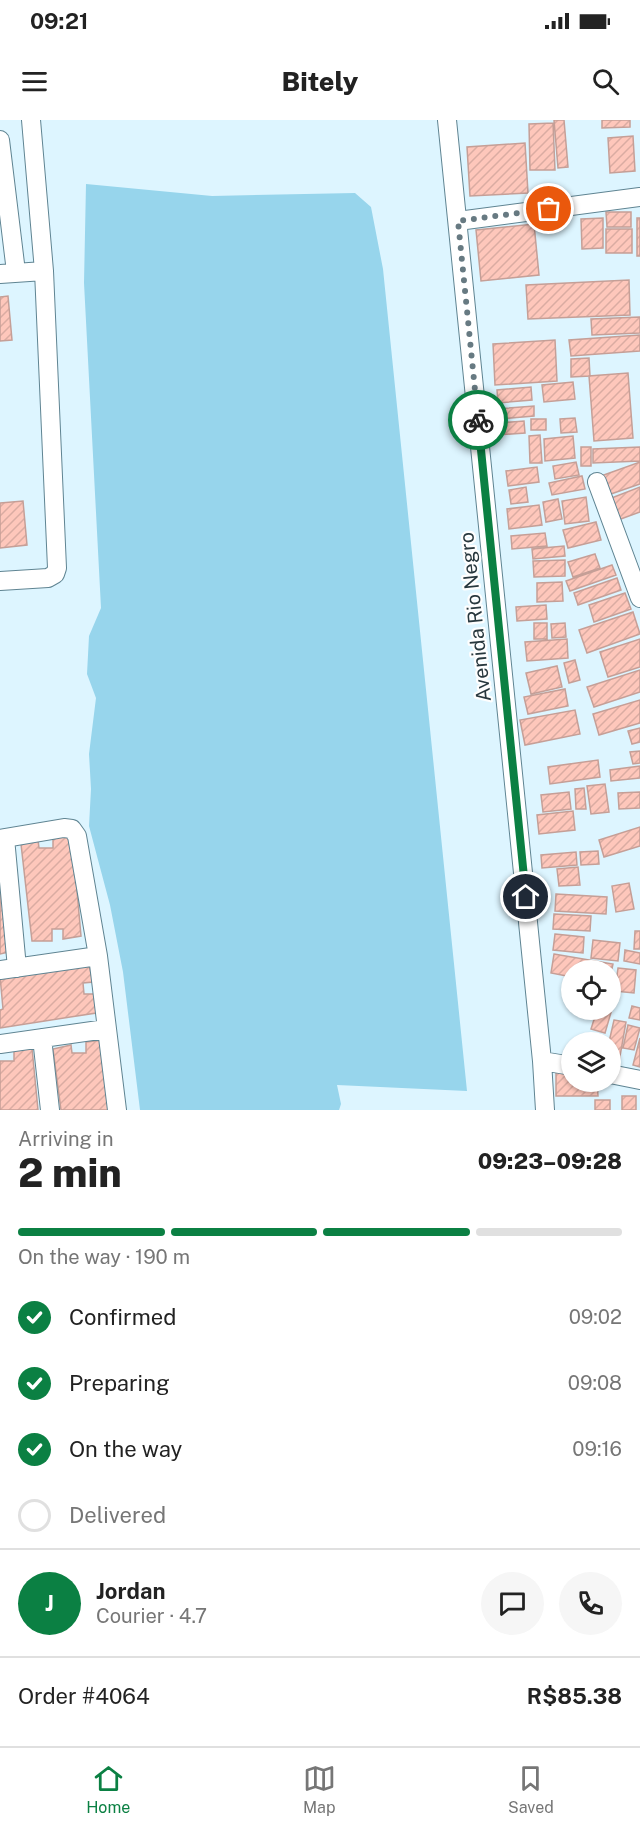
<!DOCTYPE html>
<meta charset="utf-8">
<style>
body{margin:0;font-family:"Public Sans",sans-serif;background:#f6f6f6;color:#222;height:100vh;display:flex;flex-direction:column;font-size:22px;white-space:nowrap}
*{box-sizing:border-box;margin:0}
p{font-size:20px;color:#767676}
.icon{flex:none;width:33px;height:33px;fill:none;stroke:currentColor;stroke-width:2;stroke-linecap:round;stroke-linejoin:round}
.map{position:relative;height:990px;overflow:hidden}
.details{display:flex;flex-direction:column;background:#fff;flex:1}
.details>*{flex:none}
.buttons{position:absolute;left:561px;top:840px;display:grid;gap:12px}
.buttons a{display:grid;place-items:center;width:60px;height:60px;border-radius:50%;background:#fff;box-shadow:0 2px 4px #0004;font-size:30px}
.pin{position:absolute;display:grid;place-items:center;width:51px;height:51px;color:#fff;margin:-26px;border:3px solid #fff;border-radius:50%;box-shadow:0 2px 6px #0007}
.courier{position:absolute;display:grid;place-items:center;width:60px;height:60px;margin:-30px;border:4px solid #0b8043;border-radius:50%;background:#fff;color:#222;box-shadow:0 2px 8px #0007}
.overview em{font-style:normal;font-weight:800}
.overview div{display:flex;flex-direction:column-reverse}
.overview{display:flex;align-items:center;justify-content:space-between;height:102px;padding:0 18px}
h1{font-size:39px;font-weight:800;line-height:45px}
.bar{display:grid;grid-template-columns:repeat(4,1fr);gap:9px 6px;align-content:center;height:72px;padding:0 18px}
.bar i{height:8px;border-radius:4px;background:#e0e0e0}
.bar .active{background:#0b8043}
.bar p{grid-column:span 4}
.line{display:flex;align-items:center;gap:15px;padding:0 18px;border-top:2px solid #e0e0e0}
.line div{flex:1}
.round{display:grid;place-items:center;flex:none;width:63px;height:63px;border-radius:32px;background:#f6f6f6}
ol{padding:0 18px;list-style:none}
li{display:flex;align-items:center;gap:18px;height:66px}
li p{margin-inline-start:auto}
li .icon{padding:6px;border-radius:50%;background:#0b8043;color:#fff;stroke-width:4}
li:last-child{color:#767676}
li i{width:33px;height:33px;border:3px solid #e0e0e0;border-radius:50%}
.status{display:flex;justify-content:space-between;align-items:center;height:42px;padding:0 30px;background:#fff;direction:ltr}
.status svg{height:16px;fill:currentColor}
header{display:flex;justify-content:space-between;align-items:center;height:78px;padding:0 18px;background:#fff;font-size:27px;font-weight:800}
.menu{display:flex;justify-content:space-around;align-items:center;height:84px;border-top:2px solid #e0e0e0;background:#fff;font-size:16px;color:#767676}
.menu a{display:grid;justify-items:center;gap:3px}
.menu .active{color:#0b8043}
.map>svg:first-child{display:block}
</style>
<div class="status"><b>09:21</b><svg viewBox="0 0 49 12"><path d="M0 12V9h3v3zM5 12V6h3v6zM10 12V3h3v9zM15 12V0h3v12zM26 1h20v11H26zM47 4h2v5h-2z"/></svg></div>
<header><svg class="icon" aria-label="menu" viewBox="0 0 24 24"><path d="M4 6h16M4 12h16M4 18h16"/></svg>Bitely<svg class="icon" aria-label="search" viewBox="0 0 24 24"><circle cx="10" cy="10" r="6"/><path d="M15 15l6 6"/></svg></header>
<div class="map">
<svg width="640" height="990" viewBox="0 0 640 990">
<defs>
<pattern id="building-hatch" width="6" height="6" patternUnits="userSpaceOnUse" patternTransform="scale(1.5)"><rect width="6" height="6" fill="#fec7bb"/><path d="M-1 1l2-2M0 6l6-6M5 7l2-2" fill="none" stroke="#daaca2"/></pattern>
</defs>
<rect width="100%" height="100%" fill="#ddf5ff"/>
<path fill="#97d5ec" d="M86 64 212 76 355 73 371 87 383 149 467 971 337 965 341 984 339 990H140L123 852 110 785 89 706 91 669 89 634 96 578 87 554 89 516 101 488 84 163Z"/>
<path fill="url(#building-hatch)" stroke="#c59f97" stroke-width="1.5" d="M554 0H564L568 47 558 48Z
M602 0H630V7L602 8Z
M553 3 555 50H530L529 4Z
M633 16 635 51 610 53 608 18Z
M525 23 528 73 470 76 467 27Z
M606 92H631V107H607Z
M603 98V128L582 129 581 99Z
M637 98H640V136H637Z
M534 104 539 155 481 161 476 110Z
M606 109H632V133H606Z
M629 160 630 195 528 199 526 165Z
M8 176 12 220 0 221V177Z
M640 197V213L592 215 591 199Z
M640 215V231L571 236 569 220Z
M555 220 557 261 495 265 493 224Z
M589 238 590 256 571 257V239Z
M628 253 633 318 594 321 589 256Z
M573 262 575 279 544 282 542 265Z
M531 267 532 280 498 283 497 270Z
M534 286V296L498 299 497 289Z
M575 298 577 312 561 313 560 299Z
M531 299H546V310H531Z
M524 301 525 313 498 315 497 303Z
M540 315 542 343H530L529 316Z
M573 316 575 338 545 341 544 319Z
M581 327H591V346H581Z
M640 327V341L593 343V329Z
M576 342 579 355 555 359 553 346Z
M640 342V364L608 375 601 356Z
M537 347 539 362 508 366 506 351Z
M582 356 585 369 552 375 549 363Z
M526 367 528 382 511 384 509 370Z
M640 367V392L618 400 609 379Z
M586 377 589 401 565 404 562 381Z
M558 379 562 399 546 402 543 382Z
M23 381 27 425 0 428V383Z
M539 385 542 405 509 409 507 389Z
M596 402 601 420 568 428 563 410Z
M545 413 547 426 512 429 511 416Z
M564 426 565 436 533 439 532 429Z
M595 434 600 448 573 457 568 442Z
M565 440V456L534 457 533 441Z
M612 445 616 455 570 471 566 461Z
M617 458 621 470 578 485 574 473Z
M562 462 563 481 537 482V463Z
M625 473 631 489 594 502 589 485Z
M546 485 547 499 517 501 516 487Z
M633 492 640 514 587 533 579 510Z
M534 503H547V519H534Z
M565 503 566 517 552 518 551 504Z
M567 519 568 538 527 541 525 522Z
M640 519V547L608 557 600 532Z
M575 540 580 560 569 563 564 543Z
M557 546 562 567 531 574 526 553Z
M640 550V572L594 587 587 567Z
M565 569 568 586 528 594 524 577Z
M640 580V603L599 615 593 594Z
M575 590 580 614 525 625 520 600Z
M640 608V622L632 624 628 611Z
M640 631V643L633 644 630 632Z
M598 640 600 657 550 664 548 647Z
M640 646V658L611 661 610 650Z
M605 664 609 692 591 694 587 666Z
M584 668 586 689H576L575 669Z
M569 672 571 689 543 692 541 675Z
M640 672V688L619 689 618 673Z
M573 691 575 710 539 714 537 695Z
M640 707V726L604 737 599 720Z
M72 715 81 816 63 819V809H52V821H32L21 724 38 720 39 728H53V717Z
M0 731 9 832 0 834Z
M598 731 599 744 581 745 580 732Z
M576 732 577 745 542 748 541 735Z
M578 747 580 765 559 766 557 749Z
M629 763 634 789 616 792 612 766Z
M556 774 607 777 606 794 555 791Z
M554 794 591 796 590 811 553 809Z
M635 811H640V829H634Z
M555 814 584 817 583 833 553 830Z
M593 820 620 823 618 841 591 838Z
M625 830 640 833V844L624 841Z
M554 834 613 844 610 857V850H572V857L551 853Z
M89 845 93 862 83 863 84 874H95L96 893 0 908V890L3 889 0 856Z
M618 848 636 850 634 873 615 871Z
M632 886 640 888V900L629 898Z
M612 889 605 913 591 909 597 890Z
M614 900 626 902 619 942 610 941 609 922Z
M628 905 640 908 634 930 623 928Z
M640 918V947L633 945Z
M104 920 110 990H61L53 929 71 925 72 933H86V922Z
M32 928 38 990H0V941H14V930Z
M556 952H572V962H597L598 976H556Z
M622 976H636V990H622Z
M595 980H610V990H595Z"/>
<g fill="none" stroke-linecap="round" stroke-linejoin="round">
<g stroke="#5f8492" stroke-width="20">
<path id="street" d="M447 0 542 941 545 990
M0 20 16 152
M458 101 640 77
M0 154 44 151
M597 362 640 478
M0 461 48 458 55 454 57 448 44 151 31 0
M5 718 17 848
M0 719 64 708 72 709 77 716 98 836 117 990
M0 850 98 836
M42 918 50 990
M0 924 106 909
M542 941 572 946
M610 954 640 960"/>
</g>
<use href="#street" stroke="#fff" stroke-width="18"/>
</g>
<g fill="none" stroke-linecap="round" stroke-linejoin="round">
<path stroke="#677a82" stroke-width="6" stroke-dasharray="0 10.8" d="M478 300 458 101 549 89"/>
<path stroke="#0b8043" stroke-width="8" d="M478 300 526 777"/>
</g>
<g text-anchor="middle" stroke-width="4.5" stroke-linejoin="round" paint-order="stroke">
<g font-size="20" fill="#28383e" stroke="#fefefe">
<text transform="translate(475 497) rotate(-96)" y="7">Avenida Rio Negro</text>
</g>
</g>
</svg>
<div class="buttons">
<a><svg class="icon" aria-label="locate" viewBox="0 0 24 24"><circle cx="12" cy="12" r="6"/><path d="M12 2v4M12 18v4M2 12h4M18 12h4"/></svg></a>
<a><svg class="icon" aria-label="layers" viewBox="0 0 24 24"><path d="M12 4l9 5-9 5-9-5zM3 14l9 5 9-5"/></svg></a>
</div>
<div class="pin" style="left:549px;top:89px;background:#ea580c"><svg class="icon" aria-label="bag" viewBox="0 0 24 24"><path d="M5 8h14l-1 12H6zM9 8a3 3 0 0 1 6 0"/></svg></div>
<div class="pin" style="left:526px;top:777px;background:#1f2937"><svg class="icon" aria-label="home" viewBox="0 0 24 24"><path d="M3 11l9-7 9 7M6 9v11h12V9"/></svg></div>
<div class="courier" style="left:478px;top:300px"><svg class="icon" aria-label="bike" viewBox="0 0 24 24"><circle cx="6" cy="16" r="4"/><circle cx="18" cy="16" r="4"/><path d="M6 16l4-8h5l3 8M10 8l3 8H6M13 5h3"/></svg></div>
</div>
<section class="details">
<div class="overview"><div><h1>2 min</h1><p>Arriving in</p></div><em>09:23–09:28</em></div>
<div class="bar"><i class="active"></i><i class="active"></i><i class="active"></i><i></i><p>On the way · 190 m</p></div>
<ol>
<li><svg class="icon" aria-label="check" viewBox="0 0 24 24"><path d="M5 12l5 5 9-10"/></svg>Confirmed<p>09:02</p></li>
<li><svg class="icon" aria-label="check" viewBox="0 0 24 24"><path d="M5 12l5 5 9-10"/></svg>Preparing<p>09:08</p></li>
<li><svg class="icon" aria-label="check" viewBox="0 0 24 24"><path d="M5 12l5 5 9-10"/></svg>On the way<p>09:16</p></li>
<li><i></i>Delivered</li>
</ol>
<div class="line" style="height:108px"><b class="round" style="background:#0b8043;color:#fff">J</b><div><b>Jordan</b><p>Courier · 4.7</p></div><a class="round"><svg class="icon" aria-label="chat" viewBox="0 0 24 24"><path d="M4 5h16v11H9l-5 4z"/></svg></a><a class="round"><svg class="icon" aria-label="phone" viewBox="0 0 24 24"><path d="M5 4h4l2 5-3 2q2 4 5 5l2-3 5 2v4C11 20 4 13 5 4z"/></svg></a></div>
<div class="line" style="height:78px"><div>Order #4064</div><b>R$85.38</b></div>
</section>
<nav class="menu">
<a class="active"><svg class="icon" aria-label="home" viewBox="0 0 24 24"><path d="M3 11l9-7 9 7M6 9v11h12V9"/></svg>Home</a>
<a><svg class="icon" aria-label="map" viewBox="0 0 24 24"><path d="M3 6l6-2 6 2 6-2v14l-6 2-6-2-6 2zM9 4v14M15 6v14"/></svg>Map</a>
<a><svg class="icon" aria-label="saved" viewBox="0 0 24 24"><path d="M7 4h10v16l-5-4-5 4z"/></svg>Saved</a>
</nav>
